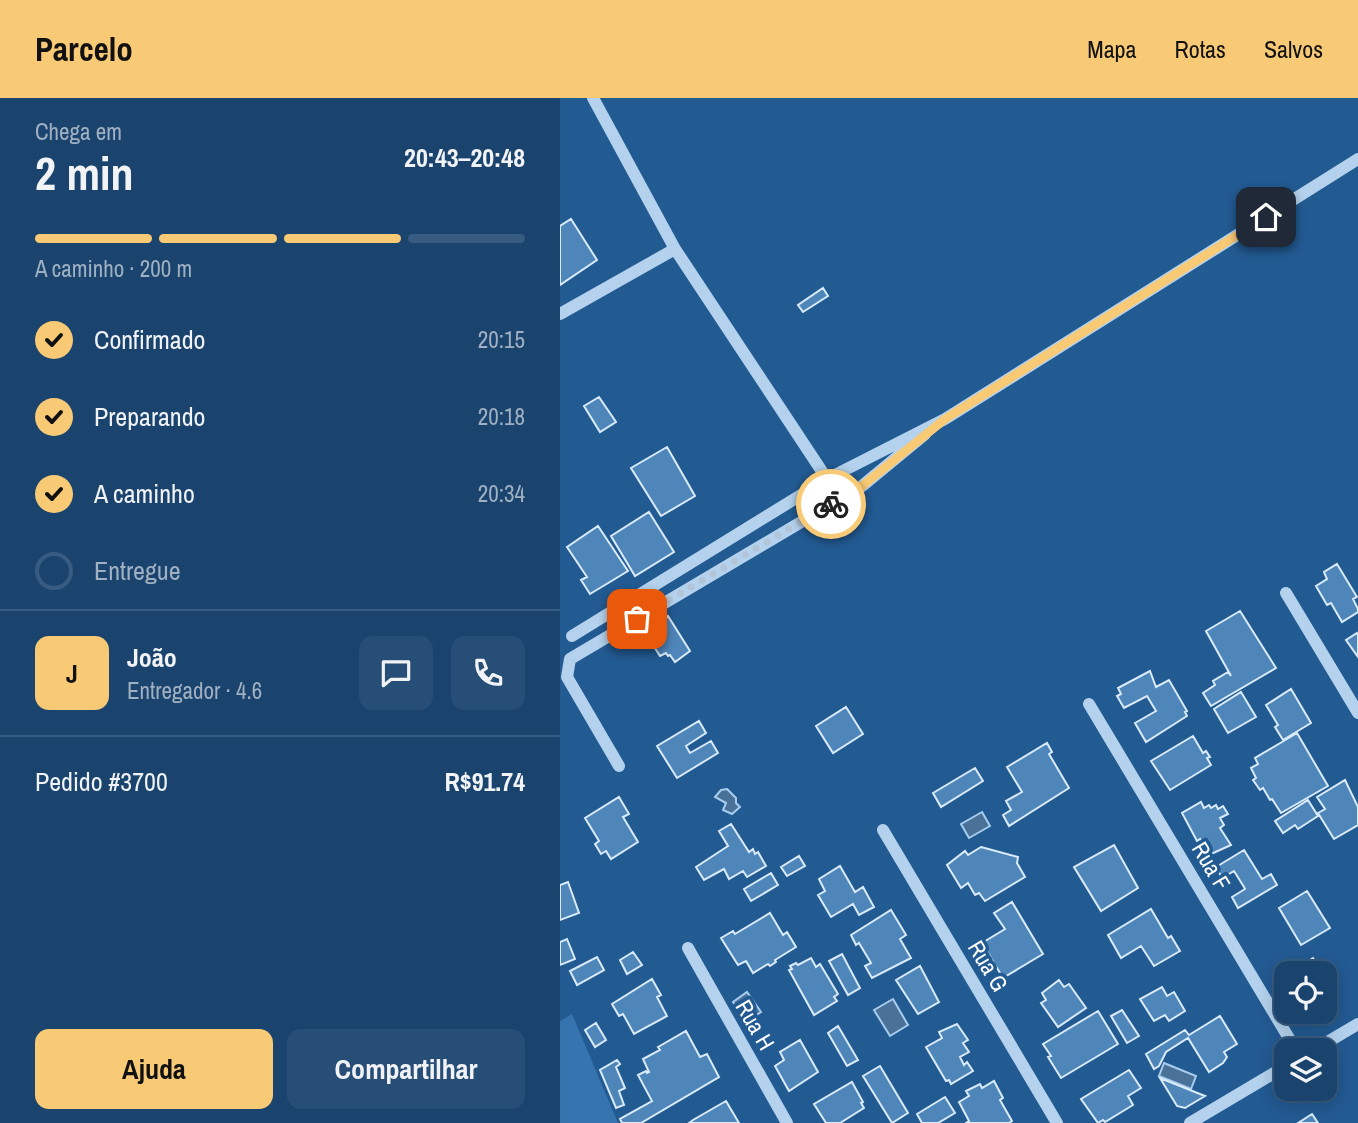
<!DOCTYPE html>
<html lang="pt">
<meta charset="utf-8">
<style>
body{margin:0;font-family:"Archivo Narrow",sans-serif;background:#274e76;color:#f1f3f6;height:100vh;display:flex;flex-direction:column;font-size:26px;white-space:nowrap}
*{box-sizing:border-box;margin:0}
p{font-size:23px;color:#9fb0c2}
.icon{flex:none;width:38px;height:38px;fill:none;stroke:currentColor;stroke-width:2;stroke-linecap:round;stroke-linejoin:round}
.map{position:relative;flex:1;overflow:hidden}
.panel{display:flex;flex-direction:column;background:#1a446e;width:560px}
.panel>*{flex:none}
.tools{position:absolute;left:714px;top:863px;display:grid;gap:14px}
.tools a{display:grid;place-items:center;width:63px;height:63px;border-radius:14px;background:#1a446e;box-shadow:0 4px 18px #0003,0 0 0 2px #385c81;font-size:35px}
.pin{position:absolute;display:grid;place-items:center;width:60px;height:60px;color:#fff;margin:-30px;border-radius:14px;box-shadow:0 4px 10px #0006}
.courier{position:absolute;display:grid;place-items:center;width:70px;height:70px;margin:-35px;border:5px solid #f9ca76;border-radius:50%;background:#fff;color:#222;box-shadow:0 2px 9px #0007}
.summary em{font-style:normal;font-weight:700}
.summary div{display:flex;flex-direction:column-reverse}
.summary{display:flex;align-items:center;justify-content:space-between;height:119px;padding:0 35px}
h1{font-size:46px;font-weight:700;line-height:52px}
.bar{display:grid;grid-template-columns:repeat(4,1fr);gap:10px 7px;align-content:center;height:84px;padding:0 35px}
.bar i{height:9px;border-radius:5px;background:#385c81}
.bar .active{background:#f9ca76}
.bar p{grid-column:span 4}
.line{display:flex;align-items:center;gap:18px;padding:0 35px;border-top:2px solid #385c81}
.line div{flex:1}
.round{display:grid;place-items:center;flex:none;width:74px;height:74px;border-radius:14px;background:#274e76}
ol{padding:0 35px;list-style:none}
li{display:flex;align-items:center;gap:21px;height:77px}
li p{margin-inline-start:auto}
li .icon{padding:7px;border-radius:50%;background:#f9ca76;color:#111;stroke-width:4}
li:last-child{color:#9fb0c2}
li i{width:38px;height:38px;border:4px solid #385c81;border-radius:50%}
.primary-button{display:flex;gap:14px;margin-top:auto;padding:14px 35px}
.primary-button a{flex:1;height:80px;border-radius:14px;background:#f9ca76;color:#111;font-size:28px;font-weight:700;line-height:80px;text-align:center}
.primary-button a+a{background:#274e76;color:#f1f3f6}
header{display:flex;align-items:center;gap:42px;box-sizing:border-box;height:98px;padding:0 35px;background:#f9ca76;color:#111}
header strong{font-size:33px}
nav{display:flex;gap:38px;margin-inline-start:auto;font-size:24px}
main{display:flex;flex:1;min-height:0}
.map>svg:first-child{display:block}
</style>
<header>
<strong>Parcelo</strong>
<nav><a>Mapa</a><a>Rotas</a><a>Salvos</a></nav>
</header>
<main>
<section class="panel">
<div class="summary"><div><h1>2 min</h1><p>Chega em</p></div><em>20:43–20:48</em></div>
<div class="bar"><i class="active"></i><i class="active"></i><i class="active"></i><i></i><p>A caminho · 200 m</p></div>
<ol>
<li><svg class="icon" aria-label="check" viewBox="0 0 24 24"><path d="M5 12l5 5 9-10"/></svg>Confirmado<p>20:15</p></li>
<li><svg class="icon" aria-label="check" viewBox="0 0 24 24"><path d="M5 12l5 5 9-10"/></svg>Preparando<p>20:18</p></li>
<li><svg class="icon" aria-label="check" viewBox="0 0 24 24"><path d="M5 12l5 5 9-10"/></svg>A caminho<p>20:34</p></li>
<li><i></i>Entregue</li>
</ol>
<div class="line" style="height:126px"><b class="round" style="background:#f9ca76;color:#111">J</b><div><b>João</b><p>Entregador · 4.6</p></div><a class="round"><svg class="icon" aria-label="chat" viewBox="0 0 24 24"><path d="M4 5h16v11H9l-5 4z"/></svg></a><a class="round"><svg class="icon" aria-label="phone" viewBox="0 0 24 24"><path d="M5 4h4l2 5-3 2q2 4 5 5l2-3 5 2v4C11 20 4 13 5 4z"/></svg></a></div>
<div class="line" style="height:91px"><div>Pedido #3700</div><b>R$91.74</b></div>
<div class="primary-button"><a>Ajuda</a><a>Compartilhar</a></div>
</section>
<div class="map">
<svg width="798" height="1025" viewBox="0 0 798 1025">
<rect width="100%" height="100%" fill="#225a92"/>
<path fill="#3574af" d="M12 916 58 1025H0V923Z"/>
<path fill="#4a7198" stroke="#a8cdee" stroke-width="2" d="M167 691 176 700V705L180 709 172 716 163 712 166 705 155 699 161 692Z
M422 714 430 728 409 740 401 726Z
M187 894 201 914 186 924 173 904Z
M333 901 348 927 330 938 314 912Z
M604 965 636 978 631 991 599 978Z"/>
<path fill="#4f86ba" stroke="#d9eaf9" stroke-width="2" d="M11 121 37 162 0 187V128Z
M263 190 268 198 243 214 238 207Z
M39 299 56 324 40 334 24 308Z
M107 349 135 398 101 418 71 370Z
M89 414 114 454 75 478 51 438Z
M38 428 68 473 30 496 21 482 27 479 7 449Z
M777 466 797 499 793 501 798 511V514L782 524 771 505 767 507 756 488 767 481 764 474Z
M680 513 716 570 651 608 643 595 655 587 653 583 668 574 671 578 646 533Z
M108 518 130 553 115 564 110 557 108 558 106 555 100 558 84 533Z
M797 535 798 537V559L786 542Z
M590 573 596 589 609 582 627 613 625 614 627 618 586 644 575 625 596 613 587 598 564 610 557 598 561 596 558 590Z
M590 573 596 589 609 582 627 613 625 614 627 618 586 644 575 625 596 613 587 598 564 610 557 598 561 596 558 590Z
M731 591 751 625 723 642 715 629 718 627 706 607Z
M681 594 696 619 668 635 654 611Z
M286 609 303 636 273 655 256 628Z
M139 623 146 635 126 648 130 655 151 643 158 655 117 680 97 648Z
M737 635 768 688 721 715 712 701 710 702 703 690 700 692 693 682 696 680 691 670 698 666 695 660Z
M737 635 768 688 721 715 712 701 710 702 703 690 700 692 693 682 696 680 691 670 698 666 695 660Z
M633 638 643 655 646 653 650 659 647 660 651 667 610 692 591 663Z
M487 645 492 654 489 656 509 690 449 728 443 717 451 712 446 703 462 694 447 669Z
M415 670 423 683 381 709 373 695Z
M785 682 798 709V727L774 741 758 715 765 711 757 699Z
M59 699 69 716 63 719 78 744 51 761 46 753 41 756 35 746 39 743 25 720Z
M748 702 758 718 738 731 735 727 723 735 715 723Z
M641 704 644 710 649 707 651 710 656 707 658 711 663 708 668 716 660 720 664 727 660 730 671 747 649 757 640 741 637 743 622 715Z
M171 726 189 754 193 751 195 756 198 754 206 768 187 779 183 773 169 781 164 771 144 782 136 769 168 748 159 733Z
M554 747 578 790 541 813 514 769Z
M421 749 458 759 457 765 465 779 425 803 419 795 415 797 408 785 401 790 387 767 405 753 408 757Z
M684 752 702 781 711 776 717 787 678 810 672 799 685 791 684 789 674 773 662 780 656 769Z
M239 758 245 768 227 778 221 769Z
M280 768 295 794 303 789 314 809 299 817 293 806 271 819 258 797 265 793 259 781Z
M211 775 218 787 191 803 184 791Z
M8 784 19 815 0 822V787Z
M747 793 770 830 741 847 719 810Z
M452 804 483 856 443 880 422 845 445 831 434 815Z
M591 811 608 840 611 838 620 853 594 868 581 848 561 860 548 837Z
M331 812 346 837 340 841 351 860 312 880 305 868 311 865 299 845 296 847 291 837Z
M210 815 223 837 227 834 236 849 215 862 216 864 210 868 208 866 193 875 186 863 178 867 161 840 173 833 175 836Z
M7 841 15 861 0 867V844Z
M73 854 82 867 67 876 60 862Z
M282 856 300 890 288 897 269 863Z
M37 859 44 872 17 887 10 873Z
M251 860 256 869 260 866 278 896 274 899 277 903 254 917 229 872 232 871 230 868 236 865 238 867Z
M753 860 762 875H726V891L722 894 713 880 729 870 731 873Z
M360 868 379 904 358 916 336 882Z
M92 881 101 897 97 899 107 918 74 936 63 916 59 918 52 906Z
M499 882 504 889 509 886 526 910 498 929 481 905 486 902 482 895Z
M602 889 607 898 614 894 625 913 609 923 605 917 594 923 580 901Z
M562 912 579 938 567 945 551 918Z
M538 913 558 946 501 980 488 959 491 958 483 946Z
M660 918 677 946 664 954 667 959 663 965 649 974 628 940 606 954 599 968 594 971 586 956 625 932 629 937Z
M36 925 46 942 35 949 25 932Z
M397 926 408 942 403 945 409 954 400 959 404 967 407 964 413 973 391 986 389 982 386 983 366 949 382 940 379 934Z
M278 928 298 962 287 968 268 935Z
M126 933 140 959 147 956 159 979 81 1025H62L60 1021 92 1003 78 977 86 973 87 975 89 974 83 961 100 952 98 949Z
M240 942 258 974 229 993 215 968 224 962 220 954Z
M57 962 60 966 56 969 65 990 59 993 64 1007 56 1010 40 972Z
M320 968 348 1015 332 1025 303 978Z
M569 972 581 990 568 998 573 1007 545 1024 543 1022 538 1025 521 1001Z
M600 980 645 998 625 1010 617 1008Z
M434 983 443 1000 440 1002 452 1023 449 1025H406L409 1023 399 1004 409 998 406 993 420 986 422 990Z
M292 984 303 1004 301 1005 304 1010 280 1025H266L254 1006Z
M385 999 395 1015 378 1025H362L357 1016Z
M385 999 395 1015 378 1025H362L357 1016Z
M385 999 395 1015 378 1025H362L357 1016Z
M385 999 395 1015 378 1025H362L357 1016Z
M385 999 395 1015 378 1025H362L357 1016Z
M166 1003 179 1025H129L133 1022Z
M752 1016 758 1025H738Z"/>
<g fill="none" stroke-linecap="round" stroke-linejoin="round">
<path stroke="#b4d2ed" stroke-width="12" d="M33 0 115 151 267 381
M0 216 115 151
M726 495 798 615
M12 538 267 381 385 321 798 61
M529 606 736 952
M59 668 7 579 10 561 302 388 365 336
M323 732 497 1025
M128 850 227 1025
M754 952 798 926
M630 1025 726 968"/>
</g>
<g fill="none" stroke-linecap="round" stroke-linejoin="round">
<path stroke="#b2c5d9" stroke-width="7" stroke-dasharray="0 12.6" d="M77 521 271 406"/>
<path stroke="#f9ca76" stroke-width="9" d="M271 406 302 388 385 321 706 119"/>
</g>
<g text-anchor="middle" stroke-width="7" stroke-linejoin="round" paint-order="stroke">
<g font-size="23" fill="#fff" stroke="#225a92">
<text transform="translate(651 768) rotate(59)" y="8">Rua F</text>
<text transform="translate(428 868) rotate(59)" y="8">Rua G</text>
<text transform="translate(195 927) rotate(60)" y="8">Rua H</text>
</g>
</g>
</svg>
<div class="tools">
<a><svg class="icon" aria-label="locate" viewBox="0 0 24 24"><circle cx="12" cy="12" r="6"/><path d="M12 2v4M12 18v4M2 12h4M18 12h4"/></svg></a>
<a><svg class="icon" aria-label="layers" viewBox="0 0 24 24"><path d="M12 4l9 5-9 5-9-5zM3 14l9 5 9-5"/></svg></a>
</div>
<div class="pin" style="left:77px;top:521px;background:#ea580c"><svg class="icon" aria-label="bag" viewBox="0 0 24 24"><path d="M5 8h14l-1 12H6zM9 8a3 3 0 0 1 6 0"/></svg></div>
<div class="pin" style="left:706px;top:119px;background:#1f2937"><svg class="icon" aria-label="home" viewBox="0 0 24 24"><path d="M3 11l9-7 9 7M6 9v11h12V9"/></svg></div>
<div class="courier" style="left:271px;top:406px"><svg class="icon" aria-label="bike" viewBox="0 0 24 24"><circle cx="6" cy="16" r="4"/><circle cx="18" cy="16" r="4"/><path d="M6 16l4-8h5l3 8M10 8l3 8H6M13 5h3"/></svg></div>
</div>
</main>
